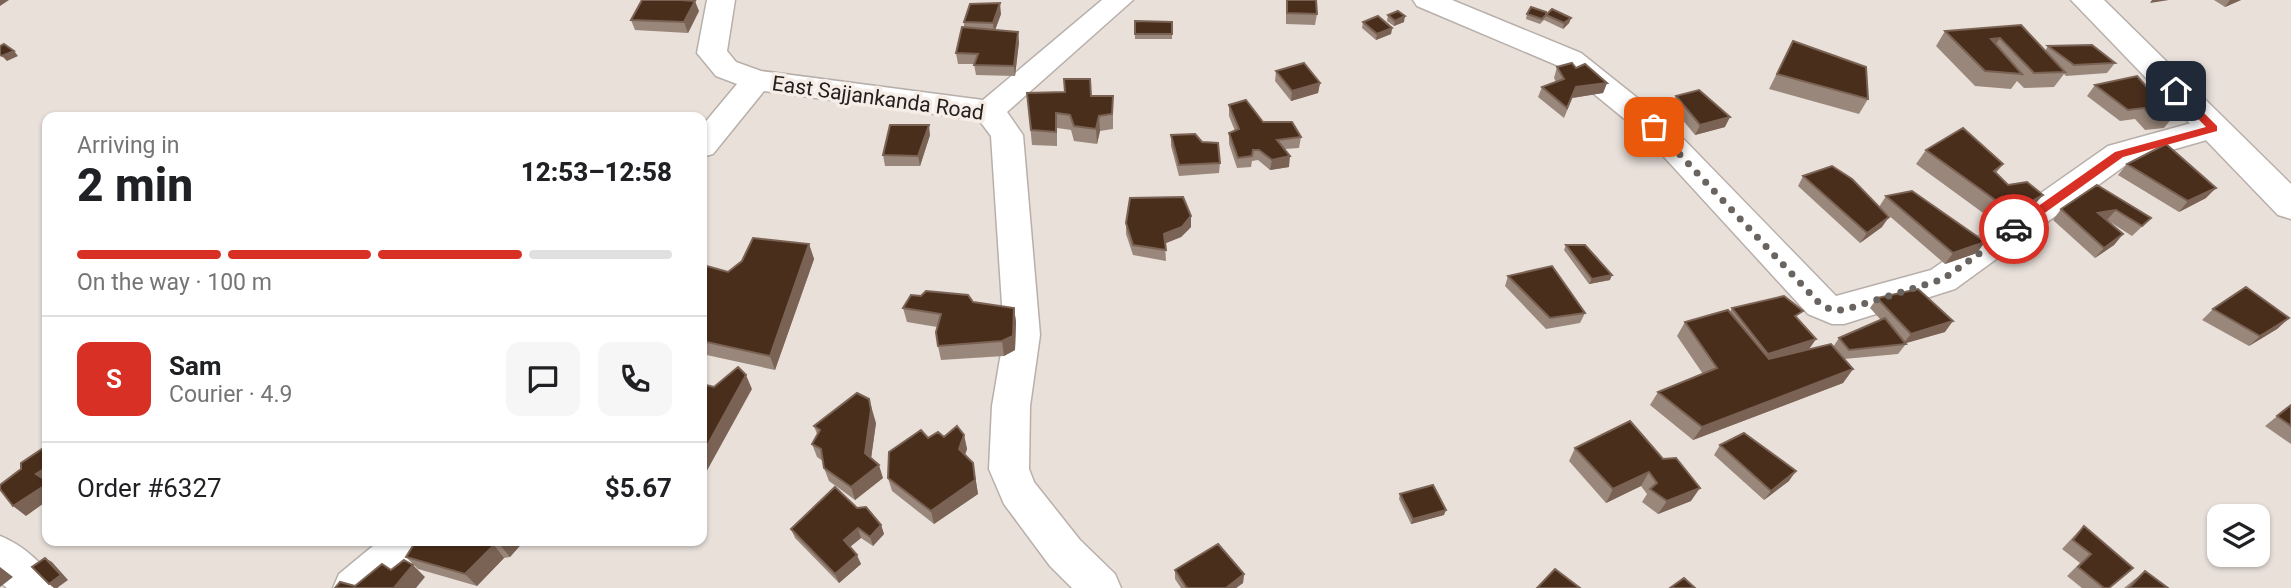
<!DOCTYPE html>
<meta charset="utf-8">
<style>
body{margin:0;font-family:Roboto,sans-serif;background:#f6f6f6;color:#202124;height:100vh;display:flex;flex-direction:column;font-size:26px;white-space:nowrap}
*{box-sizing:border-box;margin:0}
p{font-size:23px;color:#757577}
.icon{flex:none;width:38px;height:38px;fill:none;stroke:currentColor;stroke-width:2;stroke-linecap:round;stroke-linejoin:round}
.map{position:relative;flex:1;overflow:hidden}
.details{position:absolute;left:42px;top:112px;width:665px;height:434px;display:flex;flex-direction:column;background:#fff;border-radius:14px;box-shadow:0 2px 5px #0004}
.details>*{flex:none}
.controls{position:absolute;left:2207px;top:504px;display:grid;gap:14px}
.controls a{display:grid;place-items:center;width:63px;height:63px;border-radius:14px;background:#fff;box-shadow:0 2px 5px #0004;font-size:35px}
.pin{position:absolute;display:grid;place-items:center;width:60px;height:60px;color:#fff;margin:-30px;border-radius:14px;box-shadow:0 4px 10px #0006}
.courier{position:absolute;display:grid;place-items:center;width:70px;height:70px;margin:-35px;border:5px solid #d93025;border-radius:50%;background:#fff;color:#222;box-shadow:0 2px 9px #0007}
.summary em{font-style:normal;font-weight:800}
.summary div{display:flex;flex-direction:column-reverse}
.summary{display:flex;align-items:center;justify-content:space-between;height:119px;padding:0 35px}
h1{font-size:46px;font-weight:800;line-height:52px}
.bar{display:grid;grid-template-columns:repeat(4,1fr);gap:10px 7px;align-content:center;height:84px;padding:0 35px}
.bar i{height:9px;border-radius:5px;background:#e0e0e0}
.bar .on{background:#d93025}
.bar p{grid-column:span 4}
.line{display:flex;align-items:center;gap:18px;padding:0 35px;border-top:2px solid #e0e0e0}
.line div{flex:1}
.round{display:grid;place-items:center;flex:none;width:74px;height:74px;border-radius:14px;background:#f6f6f6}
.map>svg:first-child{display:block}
</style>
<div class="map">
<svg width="2291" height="588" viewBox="0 0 2291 588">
<rect width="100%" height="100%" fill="#e9e0da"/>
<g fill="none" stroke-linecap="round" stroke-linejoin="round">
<g stroke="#b8afaa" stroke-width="3">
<path id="minor" d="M707 0H735L727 51 736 62 761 71 983 100 1102 0H1133L1007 112 1023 135 1040 335 1030 406 1029 469 1034 482 1080 540 1115 574 1121 588H1072L1050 566 1004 504 989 469 992 406 1004 335 991 136 979 120 764 91 713 154 702 157V126L737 84 716 76 697 53Z
M1413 0H1452L1581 53 1665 120 1836 296 1931 270 2108 146 2213 117 2224 121 2229 128 2224 135 2130 162 1955 289 1844 324H1832L1808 314 1643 134 1561 67 1417 6Z
M0 536C23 545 47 566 57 588H7L0 582Z
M379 541H428L422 554 384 588H333L339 574Z"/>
</g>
<g stroke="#b8afaa" stroke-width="3">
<path id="major" d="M2071 0H2104L2291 184V219L2278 215Z"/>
</g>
<use href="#minor" fill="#fff" fill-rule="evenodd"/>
<use href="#major" fill="#fff" fill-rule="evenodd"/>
</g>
<path fill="#9a877b" d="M1286 0H1316L1317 14 1315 25 1286 24Z
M2214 0H2241L2225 7Z
M699 11 688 33 635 30 631 20Z
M1001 14 995 30 1019 42 1015 76 976 75 974 64H958L956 53 964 27V22Z
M1527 14 1546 15 1571 18 1569 23 1563 29 1544 20 1540 24 1526 19Z
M1388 15 1404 22 1394 26 1387 21Z
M1135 21 1172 22V39H1135Z
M1363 22 1392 28 1391 34 1376 40 1362 28Z
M2021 25 2045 51 2048 46 2115 63 2107 73 2066 76 2064 74 2054 87 2024 88 2017 81 2011 89 1975 86 1936 46 1945 31Z
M1793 41 1868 99 1859 114 1769 89Z
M1557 67 1576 68 1607 83 1603 93 1572 98 1564 118 1538 97 1542 87 1556 82 1554 78Z
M1276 71 1320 83 1318 93 1291 101 1275 81Z
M1064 79 1113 111V129L1100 131 1097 144 1074 141 1071 130 1057 128V146L1032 145 1027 93 1064 92Z
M2095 85 2173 117 2164 128 2145 130 2135 119 2120 121 2087 96Z
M1676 96 1725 127 1695 135 1672 107Z
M1229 105 1263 122 1301 137 1299 148 1285 149 1289 167 1270 170 1258 160 1252 161 1251 167 1237 168 1229 144V133L1235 131 1229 116Z
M930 135 920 166H885L883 155Z
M1171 135 1220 163 1219 173 1179 176 1171 146Z
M1926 150 2003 164 1996 173 2031 209 2001 226 1916 164Z
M2127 164 2206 198 2179 212 2118 175Z
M1803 176 1882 227 1860 243 1798 186Z
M2097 185 2151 218 2132 236 2107 220 2123 234 2114 245 2095 258 2053 220 2061 209Z
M1886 196 1977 253 1945 264 1879 207Z
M1126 223 1191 227 1181 237 1165 243 1166 261 1133 255 1126 234Z
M809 244 814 259 775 370 702 354V268L728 272Z
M1566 245 1610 280 1589 284 1564 250Z
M1508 276 1585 313 1580 323 1546 329 1505 286Z
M1877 298 1945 332 1905 343 1906 344 1898 354 1844 359 1853 369 1843 383 1693 440 1650 405 1658 392 1703 374 1677 336 1685 322 1730 312 1732 308 1798 319 1816 339 1809 349 1797 353 1833 347 1839 338 1881 320 1870 308Z
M973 302 1014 308 1016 322 1015 350 1004 356 941 360 938 346 937 327 907 322 903 308Z
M2213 309 2289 318 2277 329 2249 346 2202 320Z
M2291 405V444L2265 426Z
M1630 421 1691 501 1658 514 1642 502 1647 494 1641 486 1606 503 1569 461 1575 448Z
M876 423 871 458 883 478 855 500 829 481 824 468 823 461 817 457 812 444 817 434 814 426Z
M964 435 967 449 965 455 973 463 978 494 934 524 892 491 888 478 928 438Z
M1720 445 1789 481 1764 500 1714 455Z
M1400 494 1444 515 1411 524 1399 499Z
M857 508 881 525 884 534 873 546 861 538 850 547 861 564 839 583 795 538 791 529Z
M2084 526 2109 588H2082L2067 576 2080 563 2062 549 2074 536Z
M416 541H524L510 557 504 558 477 586 418 569 406 557Z
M1175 570 1244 574 1243 583 1236 588H1181L1175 579Z
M2145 571 2168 588H2124Z"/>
<path fill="#7a6355" d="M0 0H9L0 6Z
M2152 0H2169L2150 3Z
M2230 0H2241L2225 7Z
M695 1 699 11 688 33 684 22Z
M1000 3 1001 14 994 33 993 23Z
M1405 16 1404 22 1394 26 1395 21Z
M1571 18 1569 23 1563 29 1564 23Z
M1392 28 1391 34 1376 40 1377 34Z
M1018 32 1019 42 1015 76 1014 66Z
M2000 38 1990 52 1991 39Z
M14 51 18 56 7 61 2 56Z
M1320 83 1318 93 1291 101 1292 91Z
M1607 83 1603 93 1572 98 1564 118 1576 87Z
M1099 116 1100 131 1097 144 1096 129Z
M1730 117 1725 127 1695 135 1700 125Z
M929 125 930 135 920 166 918 156Z
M1290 156 1289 167 1270 170 1272 160Z
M2216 188 2206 198 2179 212 2188 201Z
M2043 195 2031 209 2001 226 2012 212Z
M2116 210 2107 220 2098 213Z
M1191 216V227L1181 237 1164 244V234Z
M1889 217 1882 227 1860 243 1867 233Z
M2123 234 2114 245 2095 258 2104 248Z
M1985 242 1977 253 1945 264 1953 253Z
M809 244 814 259 775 370 770 356Z
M1612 275 1610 280 1589 284 1592 279Z
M1014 308 1016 322 1015 350 1004 356 1002 341Z
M2289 318 2277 329 2249 346 2260 336Z
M1953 321 1945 332 1903 344 1911 334Z
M1816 339 1809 349 1761 364 1768 354Z
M1853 369 1843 383 1693 440 1702 427Z
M746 375 752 389 704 476 702 472V455Z
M869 399 876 423 870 466 865 453Z
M964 435 967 449 962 463 959 449Z
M973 463 978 494 934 524 931 511Z
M879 465 883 478 855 500 851 487Z
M47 467V483L36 474Z
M1796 471 1789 481 1764 500 1771 491Z
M1649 472 1641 486 1606 503 1613 489Z
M47 484V501L26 516 13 506Z
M1700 488 1691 501 1658 514 1667 501Z
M1446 510 1444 515 1411 524 1413 519Z
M881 525 884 534 873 546 870 537Z
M858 528 861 538 847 549 844 540Z
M503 541H524L510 557 500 545Z
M494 545 504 558 477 586 465 574Z
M857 555 861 564 839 583 835 574Z
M45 558 52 562 68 580 57 588H54L49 584Z
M413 565 425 577 416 588H394Z
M0 567 13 577 0 587Z
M1244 574 1243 583 1236 588H1226Z"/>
<path fill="#4a2e1c" stroke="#7a6355" stroke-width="2" d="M642 0H681L695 1 684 22 631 20Z
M1287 0H1316L1317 14 1287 13Z
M1000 3 993 23 964 22 970 4Z
M1531 7 1546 12V15L1552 9 1571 18 1564 23 1546 15 1542 19 1527 14Z
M1398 11 1405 16 1395 21 1388 15Z
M1378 16 1392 28 1377 34 1363 22Z
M1135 21 1172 22V34H1135Z
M2021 25 2065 72 2034 73 2000 38 1991 39 2022 74 1985 71 1945 31Z
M962 27 1018 32 1014 66 974 65 978 54 956 53Z
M1793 41 1866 67 1868 99 1777 74Z
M4 44 14 51 2 56 0 55V46Z
M2092 45 2115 63 2074 65 2048 46Z
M1304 63 1320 83 1292 91 1276 71Z
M1572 63 1576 68 1585 64 1607 83 1576 87 1567 108 1542 87 1564 79 1557 67Z
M2137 76 2173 117 2153 119 2144 108 2128 110 2095 85Z
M1064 79H1090L1091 96H1113L1112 114 1099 116 1096 129 1074 126 1070 115 1056 113V132L1031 130 1027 93 1065 92Z
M1699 90 1730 117 1700 125 1676 96Z
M1246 100 1263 122H1292L1301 137 1277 140 1290 156 1272 160 1259 150H1253L1252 156 1238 158 1229 133 1239 129 1229 105Z
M890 125H929L918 156 883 155Z
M1963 128 2003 164 1994 171 2008 185 2027 182 2043 195 2012 212 1926 150Z
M1195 134 1202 142 1218 143 1220 163 1179 165 1171 135Z
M2166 144 2216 188 2188 201 2127 164Z
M1832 166 1852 179 1889 217 1867 233 1803 176Z
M2097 185 2151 218 2142 226 2116 210 2098 213 2123 234 2104 248 2061 209Z
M1912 191 1985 242 1953 253 1886 196Z
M1183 197 1191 216 1182 227 1164 234 1166 250 1133 245 1126 223 1130 198Z
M753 238 809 244 770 356 702 341V268L703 265 728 272 742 261Z
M1566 245H1585L1612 275 1592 279Z
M1552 266 1585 313 1550 318 1508 276Z
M2246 287 2289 318 2260 336 2213 309Z
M1918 289 1953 321 1911 334 1877 298Z
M926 291 968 295 973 302 1014 308 1013 336 1002 341 938 346 936 332 941 314 903 308 911 295 921 296Z
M1784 296 1803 311 1795 316 1816 339 1768 354 1732 308Z
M1728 310 1769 359 1831 344 1853 369 1702 427 1658 392 1717 368 1685 322Z
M1885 318 1906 344 1849 350 1839 338Z
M738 367 746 375 702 455V384L714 387Z
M857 393 869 399 871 410 865 453 879 465 851 487 824 468 821 449 812 444 820 430 814 426Z
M2291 405V426L2277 416Z
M1630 421 1663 459 1676 458 1700 488 1667 501 1650 489 1657 483 1649 472 1613 489 1575 448Z
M957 426 964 435 959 449 973 463 975 480 931 511 888 478 889 452 921 430 928 438 938 432 944 437Z
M1744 433 1796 471 1771 491 1720 445Z
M45 447 47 448V467L36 474 47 481V484L13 506 0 489V485L21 469V463Z
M1433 485 1446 510 1413 519 1400 494Z
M835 487 857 508 866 507 881 525 870 537 858 528 844 540 857 555 835 574 791 529Z
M2084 526 2133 568 2109 588H2104L2078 567 2091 554 2073 540Z
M416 541H503L500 545H494L465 574 406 557Z
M1218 544 1244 574 1226 588H1188L1186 587 1175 570Z
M45 558 61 575 49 584 32 567Z
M404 560 413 565 394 588H335L340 582 355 586 382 564 391 570Z
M1555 569 1580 588H1537Z
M2145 571 2168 588H2129Z
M1684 578 1695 588H1670Z"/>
<path fill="#d93025" d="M2173 89H2180L2217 126V131L2123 157 2018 232H2010V226L2115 152 2206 127 2173 93Z"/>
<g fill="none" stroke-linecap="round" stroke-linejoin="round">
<path stroke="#6a6460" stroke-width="7" stroke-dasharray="0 12.6" d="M1654 127 1820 304 1832 310H1844L1943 279 2014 229"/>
</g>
<g text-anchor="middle" stroke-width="7" stroke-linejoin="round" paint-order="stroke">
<g font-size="21" fill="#25211f" stroke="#f6ede7">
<text transform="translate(878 98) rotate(8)" y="7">East Sajjankanda Road</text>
</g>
</g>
</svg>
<div class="controls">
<a><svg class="icon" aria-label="layers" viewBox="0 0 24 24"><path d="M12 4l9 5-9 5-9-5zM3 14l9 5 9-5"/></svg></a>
</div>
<div class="pin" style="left:1654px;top:127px;background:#ea580c"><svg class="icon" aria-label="bag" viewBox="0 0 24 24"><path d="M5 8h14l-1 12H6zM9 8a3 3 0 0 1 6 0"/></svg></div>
<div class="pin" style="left:2176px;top:91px;background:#1f2937"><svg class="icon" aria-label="home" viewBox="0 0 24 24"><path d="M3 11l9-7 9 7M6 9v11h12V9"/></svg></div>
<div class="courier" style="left:2014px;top:229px"><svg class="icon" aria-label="car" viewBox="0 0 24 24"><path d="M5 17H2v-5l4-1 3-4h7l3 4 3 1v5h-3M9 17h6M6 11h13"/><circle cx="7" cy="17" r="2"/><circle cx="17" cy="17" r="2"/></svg></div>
<section class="details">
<div class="summary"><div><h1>2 min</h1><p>Arriving in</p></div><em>12:53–12:58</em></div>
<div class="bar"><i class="on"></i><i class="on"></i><i class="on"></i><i></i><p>On the way · 100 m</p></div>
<div class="line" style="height:126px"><b class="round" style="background:#d93025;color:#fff">S</b><div><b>Sam</b><p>Courier · 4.9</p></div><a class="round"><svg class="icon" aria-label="chat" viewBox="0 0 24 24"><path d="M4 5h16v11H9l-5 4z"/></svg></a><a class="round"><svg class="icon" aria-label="phone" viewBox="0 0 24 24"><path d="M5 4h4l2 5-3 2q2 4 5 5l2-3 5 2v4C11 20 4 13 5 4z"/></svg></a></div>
<div class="line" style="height:91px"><div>Order #6327</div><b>$5.67</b></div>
</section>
</div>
